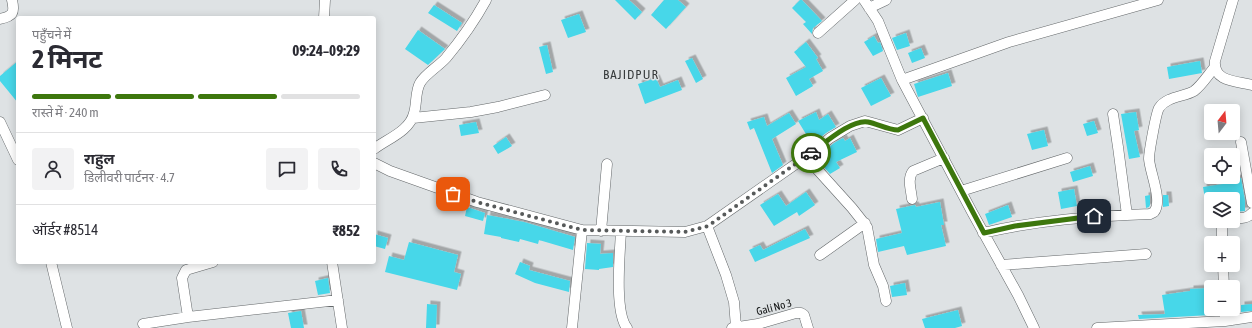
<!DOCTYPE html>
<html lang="hi">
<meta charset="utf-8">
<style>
body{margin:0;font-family:"Asap Condensed","Noto Sans Devanagari",sans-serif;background:#f2f2f3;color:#2b2b33;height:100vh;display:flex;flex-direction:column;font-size:15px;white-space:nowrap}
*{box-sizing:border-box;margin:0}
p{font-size:13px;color:#7c7c81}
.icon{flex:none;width:22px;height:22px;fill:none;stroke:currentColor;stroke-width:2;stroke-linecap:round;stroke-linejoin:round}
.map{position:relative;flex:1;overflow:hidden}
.side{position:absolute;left:16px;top:16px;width:360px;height:248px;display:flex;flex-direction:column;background:#fff;border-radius:4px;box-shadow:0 2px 10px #0003}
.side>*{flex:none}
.needle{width:26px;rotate:16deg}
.fabs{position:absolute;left:1204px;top:104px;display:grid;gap:8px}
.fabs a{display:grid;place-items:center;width:36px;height:36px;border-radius:4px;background:#fff;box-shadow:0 2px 10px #0003;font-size:20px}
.pin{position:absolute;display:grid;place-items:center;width:34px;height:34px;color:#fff;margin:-17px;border-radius:8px;box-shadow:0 2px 6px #0006}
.courier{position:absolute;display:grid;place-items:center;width:40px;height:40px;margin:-20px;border:3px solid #3d770d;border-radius:50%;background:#fff;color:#222;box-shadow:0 1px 5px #0007}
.overview em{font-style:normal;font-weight:700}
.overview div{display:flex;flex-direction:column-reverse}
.overview{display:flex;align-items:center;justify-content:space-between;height:68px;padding:0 16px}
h1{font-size:26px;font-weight:700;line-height:30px}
.bar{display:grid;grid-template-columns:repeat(4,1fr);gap:6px 4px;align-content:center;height:48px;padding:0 16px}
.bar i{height:5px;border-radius:3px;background:#e1e1e2}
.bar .active{background:#3d770d}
.bar p{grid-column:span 4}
.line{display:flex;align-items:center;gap:10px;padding:0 16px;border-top:1px solid #e1e1e2}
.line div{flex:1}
.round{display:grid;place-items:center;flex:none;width:42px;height:42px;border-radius:4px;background:#f2f2f3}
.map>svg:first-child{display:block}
</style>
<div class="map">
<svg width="1252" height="328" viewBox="0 0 1252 328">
<defs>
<filter id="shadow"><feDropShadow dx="3.5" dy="-3.5" stdDeviation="0" flood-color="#0004"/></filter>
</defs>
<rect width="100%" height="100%" fill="#dee2e4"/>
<path fill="#47d7e9" filter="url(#shadow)" d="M615 0H629L642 12 635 20Z
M664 0H678L686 7 666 29 651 15Z
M800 0H802L822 21 813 28 812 34 803 24 806 22 792 8Z
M434 5 462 23 457 31 428 13Z
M579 14 586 32 568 38 561 20Z
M418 30 445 49 428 65 405 49Z
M906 33 910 46 897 50 892 38Z
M874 36 878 43 880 42 883 51 873 56 864 42Z
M806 42 818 58 816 59 823 71 809 79 813 86 796 96 786 78 806 67 794 52Z
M547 45 553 72 546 74 539 47Z
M921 48 925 58 912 63 908 53Z
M692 58 703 79 696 83 685 61Z
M18 61V103L0 81V76Z
M1200 61 1202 73 1169 79 1167 67Z
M948 73 952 86 918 97 914 84Z
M656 78 660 87 678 80 682 90 645 104 638 84Z
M881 78 891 96 871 106 861 88Z
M816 112 819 120 828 114 836 127 826 133 812 144 798 121Z
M1136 112 1139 130 1134 131 1140 157 1129 159 1121 114Z
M789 113 796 124 772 139 783 165 772 173 754 128 750 130 747 122 764 117 767 126Z
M1094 121 1098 133 1087 136 1083 124Z
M476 122 479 133 461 136 459 125Z
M1044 130 1048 146 1032 150 1027 134Z
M506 137 512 146 498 154 493 146Z
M843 138 845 141 850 138 857 152 836 162 840 168 830 174 821 164 819 161 821 160 819 156 834 143Z
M1090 166 1093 176 1073 182 1070 172Z
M1241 178 1245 201V211L1233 212V199H1205L1203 187 1223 184V180Z
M1074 189 1077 206 1061 209 1058 192Z
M806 192 815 205 799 216 797 212 774 226 760 205 778 194 786 206Z
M1150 195V205L1149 207 1146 208 1145 196Z
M1163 195H1168L1169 206 1163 207Z
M940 202 944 225H941L946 246 907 255 904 246 878 252 876 239 902 233 896 209 915 205 916 207Z
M1008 205 1012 217 989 225 985 214Z
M467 207 485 213 483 221 465 216Z
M487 215 524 222 575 237 573 250 539 240 538 244 520 239 519 242 501 238V237L484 234Z
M805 229 810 238 755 262 749 250 760 245 763 250Z
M374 234 388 238 385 249 374 246Z
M409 242 458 255 454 272 461 274 457 290 385 272 389 256 404 260Z
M587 243 601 244 600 254 613 253V267L599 269V270L585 269Z
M520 262 530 266 529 270 570 281 569 292 535 283 515 274Z
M328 278 330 293 318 295 315 281Z
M905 283 907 295 892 297 890 286Z
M1211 288V315L1139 319 1138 315 1165 314 1162 295 1190 291V289Z
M427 304 437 305 436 328H426Z
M1252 304V311L1241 312V305Z
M958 310 962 326 955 328H925L922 319Z
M301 311 304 328H291L288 313Z"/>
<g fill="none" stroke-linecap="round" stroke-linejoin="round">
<g stroke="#636769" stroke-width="11">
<path id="minor" d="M864 0 878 21 902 80 972 212 1018 295 1034 328
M1233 0 1215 61C1213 82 1237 81 1252 85
M869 8 886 0
M324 18 325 0
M0 19C13 16 15 13 12 0
M818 33 855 0
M902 80 1009 42 1158 0
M1113 114 1118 147 1127 215
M413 118 471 112 498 107 545 95
M0 122 18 160
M1241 142 1252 203
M374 149C387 139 410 131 414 113 417 104 415 92 420 83 425 74 439 66 446 58 461 40 475 20 486 0
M806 157 852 208 867 227 874 265 883 286 886 301
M374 163 390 171 477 202 582 230 685 232 707 226 813 152 830 138 850 126 865 121 898 130 923 118
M961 191 1067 158
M912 199C911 189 907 179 913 171L944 158
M1233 218C1240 218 1247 219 1252 213
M707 226 726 275 734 302 736 327
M601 231 607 164
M621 231C620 253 614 312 627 328
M983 233C1038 220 1094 216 1150 214L1154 212C1163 201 1150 173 1149 159 1149 152 1156 113 1159 108 1167 96 1184 97 1194 91 1202 85 1208 75 1214 68
M1222 243V227L1225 221
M820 255 865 223
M51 262 67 328
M332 262 342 328
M1001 265 1146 254
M1223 265 1224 287
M1225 309V321
M188 317 182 278 186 270 213 262
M143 324 188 317 338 300
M572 328 582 230
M732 328 758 324 796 313H801L804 315 808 328
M1097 328 1225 321 1252 317"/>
</g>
<use href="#minor" stroke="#fff" stroke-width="10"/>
</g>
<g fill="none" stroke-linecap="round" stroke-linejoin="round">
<path stroke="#575a5a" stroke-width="4" stroke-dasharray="0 7.2" d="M453 194 477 202 582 230 685 232 708 226 811 153"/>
<path stroke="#3d770d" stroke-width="5" d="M811 153C824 144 851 119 868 122 878 124 888 130 898 130L923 118 984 233 1015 226 1094 216"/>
</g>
<g text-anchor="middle" stroke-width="3" stroke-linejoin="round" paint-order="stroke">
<g font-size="11" fill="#0e1010" stroke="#dee2e4">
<text transform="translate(774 307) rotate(-15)" y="4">Gali No 3</text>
</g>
<g font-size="13" letter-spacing="1" fill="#383c3d" stroke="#dee2e4">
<text x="631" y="79">BAJIDPUR</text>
</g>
</g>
</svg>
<div class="fabs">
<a><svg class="needle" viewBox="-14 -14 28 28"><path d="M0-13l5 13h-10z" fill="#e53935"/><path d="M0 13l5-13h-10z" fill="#7c7c81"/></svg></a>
<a><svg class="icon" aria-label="locate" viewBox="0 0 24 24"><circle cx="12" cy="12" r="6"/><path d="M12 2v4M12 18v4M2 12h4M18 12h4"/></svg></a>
<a><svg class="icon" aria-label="layers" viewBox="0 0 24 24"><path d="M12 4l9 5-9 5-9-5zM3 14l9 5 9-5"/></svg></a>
<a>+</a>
<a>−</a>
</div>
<div class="pin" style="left:453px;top:194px;background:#ea580c"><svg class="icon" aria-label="bag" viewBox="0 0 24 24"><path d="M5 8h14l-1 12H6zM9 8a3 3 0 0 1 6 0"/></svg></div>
<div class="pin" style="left:1094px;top:216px;background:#1f2937"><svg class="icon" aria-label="home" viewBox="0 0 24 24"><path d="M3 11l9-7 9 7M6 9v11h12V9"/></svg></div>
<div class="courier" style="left:811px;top:153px"><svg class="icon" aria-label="car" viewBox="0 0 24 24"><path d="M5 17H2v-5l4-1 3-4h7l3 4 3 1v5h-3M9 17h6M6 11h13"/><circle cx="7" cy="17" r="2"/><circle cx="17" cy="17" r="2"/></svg></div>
<section class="side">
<div class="overview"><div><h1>2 मिनट</h1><p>पहुँचने में</p></div><em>09:24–09:29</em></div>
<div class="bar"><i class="active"></i><i class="active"></i><i class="active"></i><i></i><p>रास्ते में · 240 m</p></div>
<div class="line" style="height:72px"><a class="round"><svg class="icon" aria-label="person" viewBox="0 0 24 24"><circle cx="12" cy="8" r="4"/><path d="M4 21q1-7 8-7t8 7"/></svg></a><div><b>राहुल</b><p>डिलीवरी पार्टनर · 4.7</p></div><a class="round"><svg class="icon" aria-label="chat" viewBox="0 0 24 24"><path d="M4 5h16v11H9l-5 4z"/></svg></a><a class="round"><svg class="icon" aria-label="phone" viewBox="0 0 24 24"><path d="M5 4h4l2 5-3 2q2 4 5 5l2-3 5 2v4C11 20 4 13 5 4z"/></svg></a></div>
<div class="line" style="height:52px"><div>ऑर्डर #8514</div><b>₹852</b></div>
</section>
</div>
